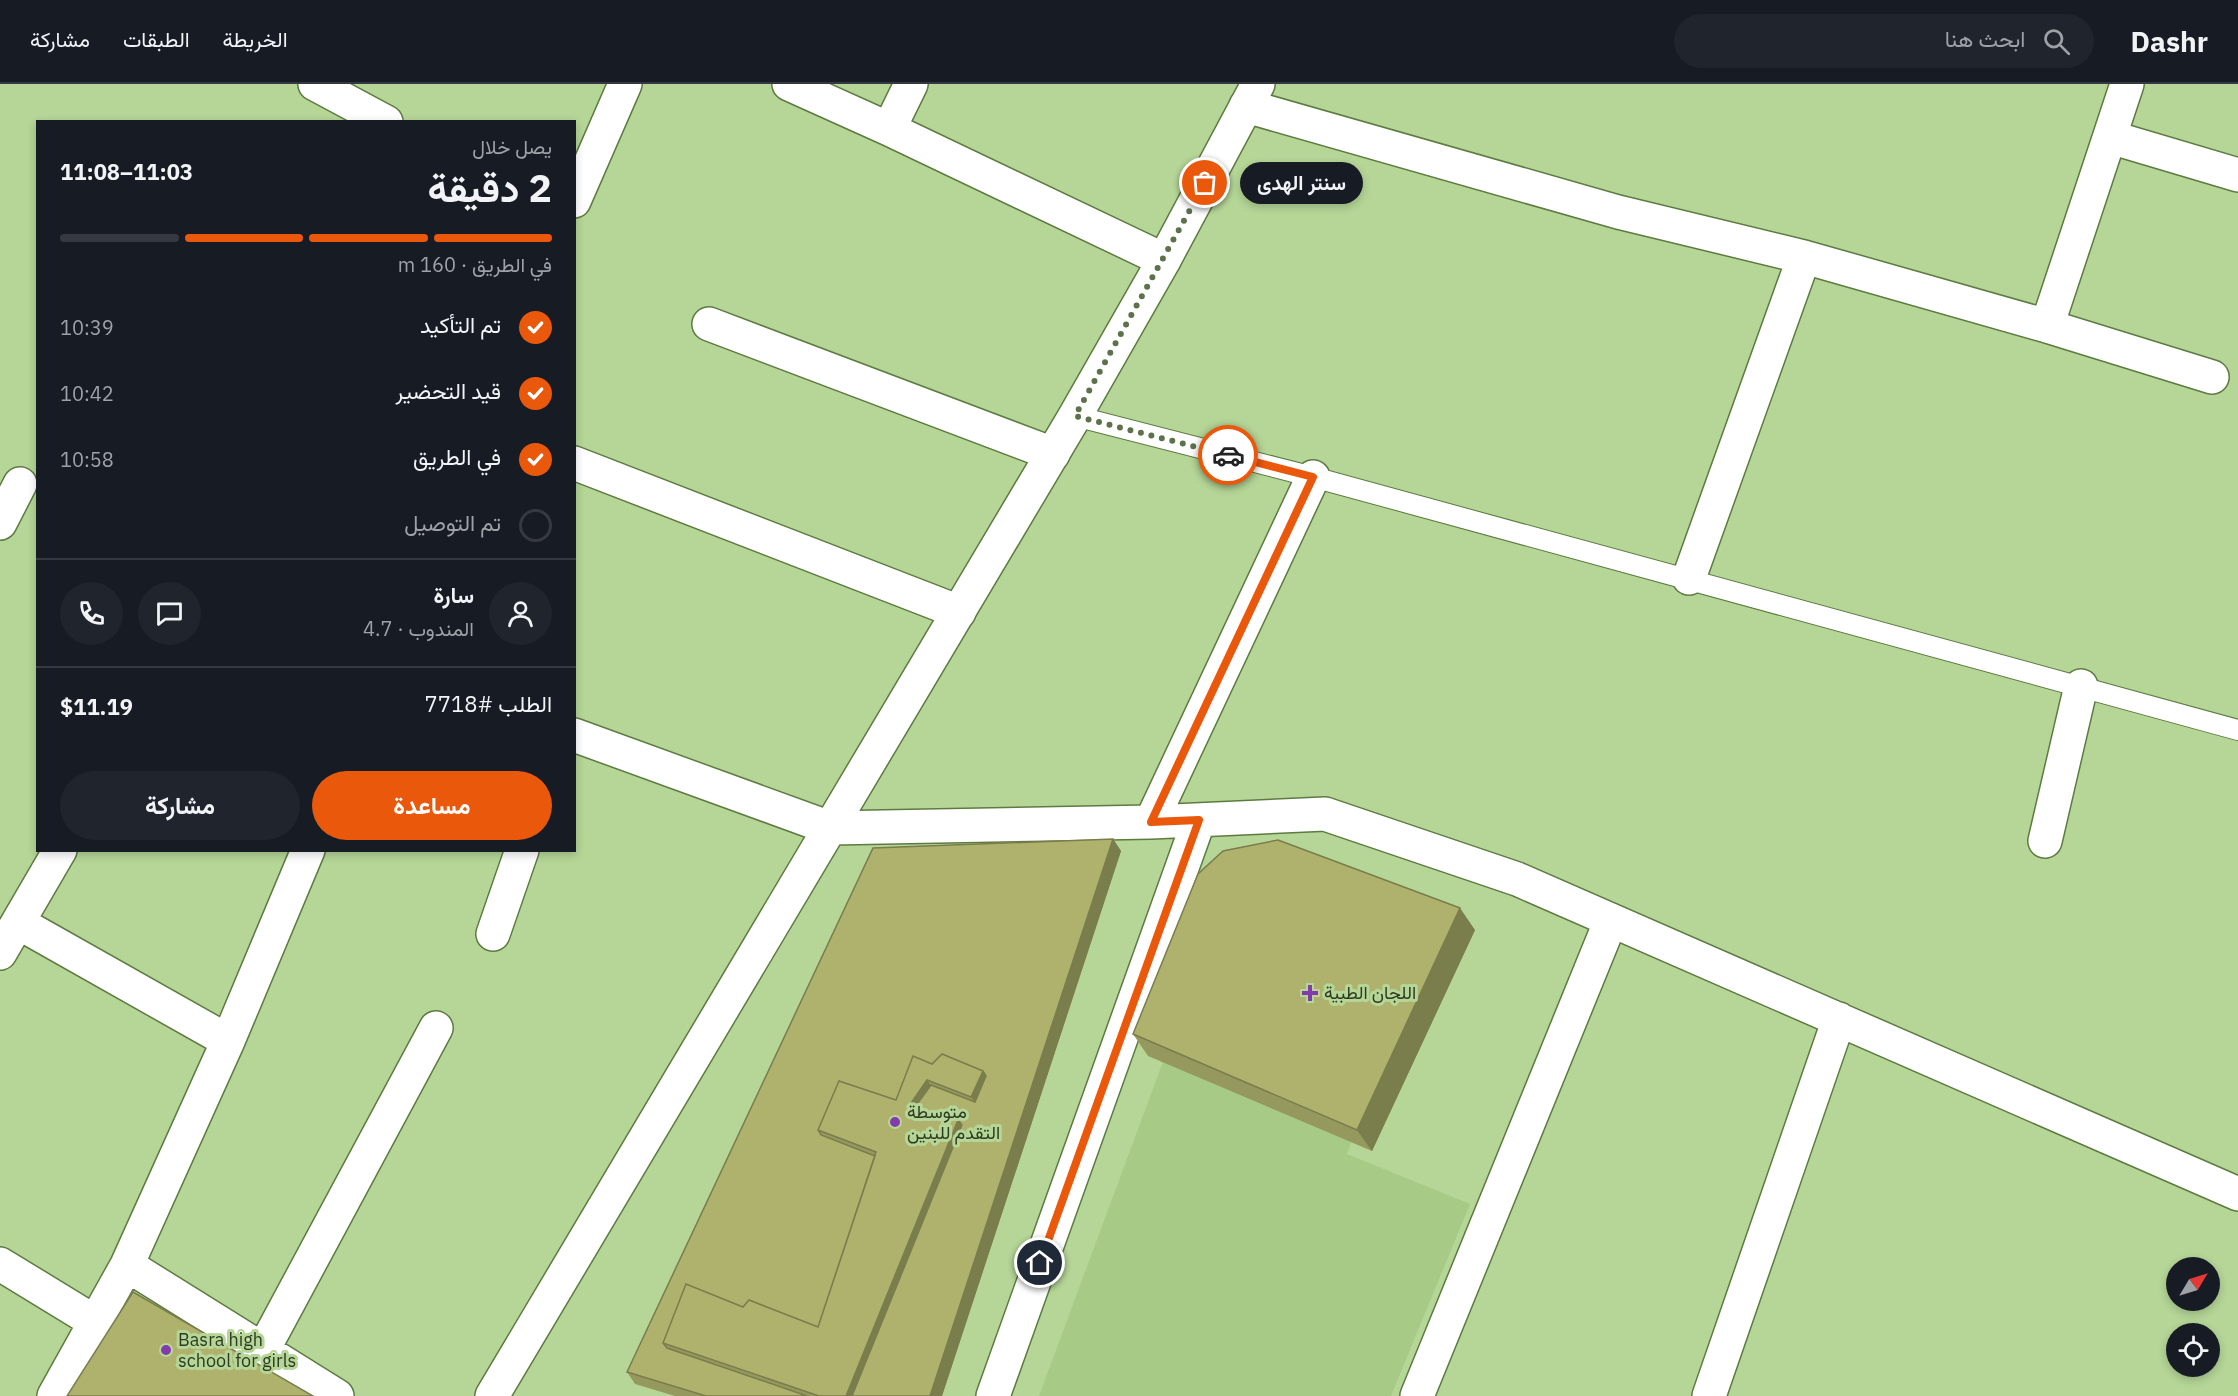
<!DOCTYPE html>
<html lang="ar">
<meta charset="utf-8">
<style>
body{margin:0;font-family:"IBM Plex Sans",Vazirmatn,sans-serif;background:#20242c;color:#f1f3f6;direction:rtl;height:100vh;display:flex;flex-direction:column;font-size:22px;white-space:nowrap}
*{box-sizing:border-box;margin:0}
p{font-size:20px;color:#9ea1a6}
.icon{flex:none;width:33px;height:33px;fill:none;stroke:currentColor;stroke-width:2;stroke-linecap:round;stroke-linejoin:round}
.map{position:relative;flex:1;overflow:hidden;direction:ltr}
.panel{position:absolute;left:36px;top:36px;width:540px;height:732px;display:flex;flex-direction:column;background:#171b24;border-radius:0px;box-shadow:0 3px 9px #0003;direction:rtl}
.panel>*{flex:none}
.needle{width:39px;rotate:52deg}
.controls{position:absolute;left:2166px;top:1173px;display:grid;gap:12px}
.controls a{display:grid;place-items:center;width:54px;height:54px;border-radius:50%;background:#171b24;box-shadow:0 3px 9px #0003;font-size:30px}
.pin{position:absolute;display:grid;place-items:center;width:51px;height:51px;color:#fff;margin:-26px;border:3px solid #fff;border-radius:50%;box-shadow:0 2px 6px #0007}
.courier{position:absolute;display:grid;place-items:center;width:60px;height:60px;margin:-30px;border:4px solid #ea580c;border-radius:50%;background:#fff;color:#222;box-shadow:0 2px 8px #0007}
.bubble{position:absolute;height:42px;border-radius:21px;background:#171b24;box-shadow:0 3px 9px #0003;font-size:20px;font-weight:700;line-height:42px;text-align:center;direction:rtl}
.head em{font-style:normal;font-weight:700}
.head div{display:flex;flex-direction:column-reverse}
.head{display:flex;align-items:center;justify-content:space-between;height:102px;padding:0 24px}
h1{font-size:39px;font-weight:700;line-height:45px}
.bar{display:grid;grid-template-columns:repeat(4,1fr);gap:9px 6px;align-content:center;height:72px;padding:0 24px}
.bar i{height:8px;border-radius:4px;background:#363941}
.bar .current{background:#ea580c}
.bar p{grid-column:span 4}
.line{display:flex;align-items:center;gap:15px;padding:0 24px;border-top:2px solid #363941}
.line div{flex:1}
.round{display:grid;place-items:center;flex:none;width:63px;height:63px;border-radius:32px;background:#20242c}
ol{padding:0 24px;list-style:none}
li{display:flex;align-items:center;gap:18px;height:66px}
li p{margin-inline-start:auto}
li .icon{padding:6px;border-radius:50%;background:#ea580c;color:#fff;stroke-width:4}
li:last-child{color:#9ea1a6}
li i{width:33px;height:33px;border:3px solid #363941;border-radius:50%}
.button{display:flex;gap:12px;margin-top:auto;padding:12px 24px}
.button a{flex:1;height:69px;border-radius:36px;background:#ea580c;color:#fff;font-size:24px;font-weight:700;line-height:69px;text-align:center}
.button a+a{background:#20242c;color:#f1f3f6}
header{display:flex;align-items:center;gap:36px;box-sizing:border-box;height:84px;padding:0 30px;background:#171b24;border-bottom:2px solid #363941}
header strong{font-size:28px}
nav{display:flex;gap:33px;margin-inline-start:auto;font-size:21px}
.search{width:420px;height:54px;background:#20242c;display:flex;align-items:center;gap:15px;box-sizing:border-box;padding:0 21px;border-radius:33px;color:#9ea1a6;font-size:22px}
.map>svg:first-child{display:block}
</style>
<header>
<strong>Dashr</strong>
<div class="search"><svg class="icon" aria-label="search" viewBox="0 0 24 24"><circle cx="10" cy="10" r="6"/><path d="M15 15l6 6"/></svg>ابحث هنا</div>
<nav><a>الخريطة</a><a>الطبقات</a><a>مشاركة</a></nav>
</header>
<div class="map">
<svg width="2238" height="1312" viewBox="0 0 2238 1312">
<rect width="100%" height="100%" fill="#b5d697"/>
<path fill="#a7cb86" d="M1164 975 1355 1047 1347 1070 1470 1120 1391 1312H1039Z"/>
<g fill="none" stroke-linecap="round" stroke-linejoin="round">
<g stroke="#5d7b40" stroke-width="22">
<path id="service" d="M1075 332 1313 393 2238 646"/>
</g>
<g stroke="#5d7b40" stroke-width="36">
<path id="minor" d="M315 0 386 38
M789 0 889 45 1164 176
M1246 22 1618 128 1804 173 2047 242 2212 293
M889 45 911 0
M2110 53 2238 91
M574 117 625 0
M709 240 1053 370
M2047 242 2127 0
M574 379 959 528
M0 439 20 400
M1689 494 1804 173
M574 651 830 744 1151 738 1325 730 1517 795 2238 1110
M1151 738 1313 393
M2045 757 2081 602
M19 839 228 957
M493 850 522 766
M0 869 60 766
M0 1180 95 1238
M127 1181 337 1312
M263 1266 436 944
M54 1312 127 1181 228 957 308 766
M993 1312 1199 736
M1417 1312 1611 836
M1709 1312 1839 935"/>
</g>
<g stroke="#5d7b40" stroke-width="36">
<path id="tertiary" d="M492 1312 1075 332 1164 176 1258 0"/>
</g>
<use href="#service" stroke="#fff" stroke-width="20"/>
<use href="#minor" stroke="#fff" stroke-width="33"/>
<use href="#tertiary" stroke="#fff" stroke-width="33"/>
</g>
<path fill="#96995e" d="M1113 755 1121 767 942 1312H675L635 1300 627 1288 873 764Z
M1475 846 1372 1067 1148 972 1133 950Z"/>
<path fill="#7a7d4c" d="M1113 755 1121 767 942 1312H930Z
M1460 824 1475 846 1372 1067 1357 1046Z
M983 987 995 1004 983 1030 971 1013Z
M927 996 939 1013 913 1027 899 1022Z
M958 1036 970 1053 865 1312H846Z"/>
<path fill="#afb26d" stroke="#7a7d4c" stroke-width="1.5" d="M1113 755 930 1312H852L962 1041 958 1036 915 1023 931 1001 975 1018 986 992 983 987 942 970 932 980 913 972 896 1016 839 997 818 1046 821 1051 875 1072 818 1243 749 1216 743 1223 686 1200 663 1259 667 1264 807 1312H706L627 1288 873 764Z
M1278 756 1460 824 1357 1046 1133 950 1198 790 1223 767Z
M942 970 983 987 971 1013 927 996 909 1022 958 1036 846 1312H819L663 1259 686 1200 743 1223 749 1216 818 1243 876 1068 818 1046 839 997 896 1016 913 972 932 980Z
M133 1208 313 1312H67Z"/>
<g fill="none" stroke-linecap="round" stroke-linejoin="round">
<path stroke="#5d714b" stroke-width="6" stroke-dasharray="0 10.8" d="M1205 99 1075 332 1228 371"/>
<path stroke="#ea580c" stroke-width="8" d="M1040 1179 1199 736 1151 738 1313 393 1228 371"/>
</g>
<g fill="#833aad" stroke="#b5d697" stroke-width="2">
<path d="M1307 900h6v6h6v6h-6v6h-6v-6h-6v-6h6z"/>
<circle cx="895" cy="1038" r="6"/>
<circle cx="166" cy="1266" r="6"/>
</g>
<g text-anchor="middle" stroke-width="6" stroke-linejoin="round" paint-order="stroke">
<g font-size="18" fill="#2e3b22" stroke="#b5d697" text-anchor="start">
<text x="1324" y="915">اللجان الطبية</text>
<text x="907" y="1034">متوسطة<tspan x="907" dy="21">التقدم للبنين</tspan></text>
<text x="178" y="1262">Basra high<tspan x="178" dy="21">school for girls</tspan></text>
</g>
</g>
</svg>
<div class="controls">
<a><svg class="needle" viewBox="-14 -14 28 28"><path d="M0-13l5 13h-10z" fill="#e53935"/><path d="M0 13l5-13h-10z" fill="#9ea1a6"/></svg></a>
<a><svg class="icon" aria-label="locate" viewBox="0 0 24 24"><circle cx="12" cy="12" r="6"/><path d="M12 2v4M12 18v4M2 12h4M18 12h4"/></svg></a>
</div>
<div class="pin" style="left:1205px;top:99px;background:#ea580c"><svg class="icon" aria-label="bag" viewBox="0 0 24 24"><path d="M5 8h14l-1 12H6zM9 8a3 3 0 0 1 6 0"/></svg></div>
<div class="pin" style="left:1040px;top:1179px;background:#1f2937"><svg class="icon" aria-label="home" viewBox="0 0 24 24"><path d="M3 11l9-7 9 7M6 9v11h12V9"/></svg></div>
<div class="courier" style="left:1228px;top:371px"><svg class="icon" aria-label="car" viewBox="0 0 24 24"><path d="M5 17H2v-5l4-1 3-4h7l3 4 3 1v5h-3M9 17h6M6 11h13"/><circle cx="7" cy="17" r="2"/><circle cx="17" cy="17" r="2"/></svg></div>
<div class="bubble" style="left:1240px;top:78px;width:123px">سنتر الهدى</div>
<section class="panel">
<div class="head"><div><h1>2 دقيقة</h1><p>يصل خلال</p></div><em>11:03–11:08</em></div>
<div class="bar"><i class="current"></i><i class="current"></i><i class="current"></i><i></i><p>في الطريق · 160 m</p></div>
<ol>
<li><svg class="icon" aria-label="check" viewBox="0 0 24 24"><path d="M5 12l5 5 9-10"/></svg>تم التأكيد<p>10:39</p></li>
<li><svg class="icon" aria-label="check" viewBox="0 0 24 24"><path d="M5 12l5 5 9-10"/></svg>قيد التحضير<p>10:42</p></li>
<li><svg class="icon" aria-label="check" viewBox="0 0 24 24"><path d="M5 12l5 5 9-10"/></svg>في الطريق<p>10:58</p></li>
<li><i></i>تم التوصيل</li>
</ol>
<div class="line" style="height:108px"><a class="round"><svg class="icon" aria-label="person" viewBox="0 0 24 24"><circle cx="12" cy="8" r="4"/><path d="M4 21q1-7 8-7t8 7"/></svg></a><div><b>سارة</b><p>المندوب · 4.7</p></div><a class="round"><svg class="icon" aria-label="chat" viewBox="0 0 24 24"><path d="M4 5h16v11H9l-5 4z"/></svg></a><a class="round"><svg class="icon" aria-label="phone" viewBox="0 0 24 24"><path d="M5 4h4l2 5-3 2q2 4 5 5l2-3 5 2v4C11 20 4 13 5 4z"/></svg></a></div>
<div class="line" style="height:78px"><div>الطلب #7718</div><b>$11.19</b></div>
<div class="button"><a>مساعدة</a><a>مشاركة</a></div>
</section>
</div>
